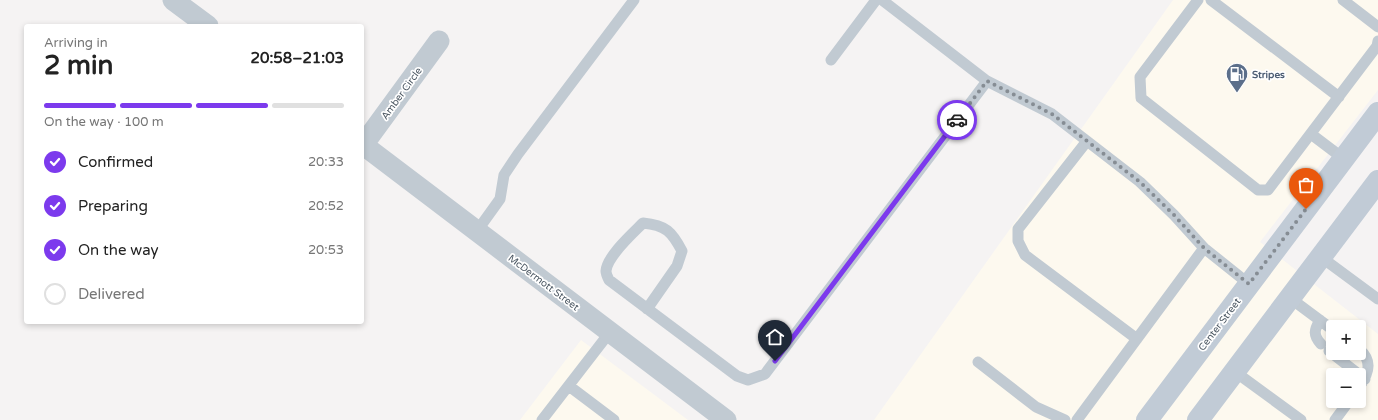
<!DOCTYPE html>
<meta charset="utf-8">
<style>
body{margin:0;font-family:"Varela Round",sans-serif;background:#f2f2f2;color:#222;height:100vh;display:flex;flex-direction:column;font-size:15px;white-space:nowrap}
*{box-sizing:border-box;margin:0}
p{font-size:13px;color:#767676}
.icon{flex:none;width:22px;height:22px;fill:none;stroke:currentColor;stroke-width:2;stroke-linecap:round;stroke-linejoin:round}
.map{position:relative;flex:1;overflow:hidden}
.details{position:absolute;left:24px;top:24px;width:340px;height:300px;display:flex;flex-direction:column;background:#fff;border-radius:4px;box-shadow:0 2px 6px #0003}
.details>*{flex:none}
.controls{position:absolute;left:1326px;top:320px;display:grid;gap:8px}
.controls a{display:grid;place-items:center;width:40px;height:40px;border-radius:4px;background:#fff;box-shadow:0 2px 6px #0003;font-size:20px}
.pin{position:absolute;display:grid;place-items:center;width:34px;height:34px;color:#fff;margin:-41px -17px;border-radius:50% 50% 50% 0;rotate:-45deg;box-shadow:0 0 4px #0007}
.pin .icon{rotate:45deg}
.courier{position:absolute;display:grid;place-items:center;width:40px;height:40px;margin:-20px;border:3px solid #7c3aed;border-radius:50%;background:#fff;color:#222;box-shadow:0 1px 5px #0007}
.summary em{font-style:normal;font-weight:700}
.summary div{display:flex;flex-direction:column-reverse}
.summary{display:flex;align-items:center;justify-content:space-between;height:68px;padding:0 20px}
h1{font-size:26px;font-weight:700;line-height:30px}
.bar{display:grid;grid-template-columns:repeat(4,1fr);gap:6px 4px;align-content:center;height:48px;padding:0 20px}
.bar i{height:5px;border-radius:3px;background:#e0e0e0}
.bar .current{background:#7c3aed}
.bar p{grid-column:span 4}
ol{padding:0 20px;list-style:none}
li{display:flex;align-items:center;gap:12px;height:44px}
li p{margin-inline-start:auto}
li .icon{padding:4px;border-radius:50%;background:#7c3aed;color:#fff;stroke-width:4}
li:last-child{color:#767676}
li i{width:22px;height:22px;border:2px solid #e0e0e0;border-radius:50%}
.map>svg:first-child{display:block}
</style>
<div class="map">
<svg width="1378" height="420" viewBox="0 0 1378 420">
<rect width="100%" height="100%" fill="#f5f3f3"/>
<path fill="#fdf9ef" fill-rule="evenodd" d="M1173 0H1378V90L1260 242 1378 334V420H874ZM1333 327H1359V353H1333ZM1333 375H1359V401H1333Z
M581 340 688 420H520Z"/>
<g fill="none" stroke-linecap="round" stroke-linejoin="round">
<path stroke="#c1cad2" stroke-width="11" d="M882 0 987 81 1052 114 1140 182 1174 215 1204 248 1249 284
M1198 0 1140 77 1141 98 1258 190H1268L1377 46 1378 41
M1211 0 1339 97
M1343 0 1378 27
M831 60 876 0
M1311 134 1344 159
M1087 141 1018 229V241L1025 255 1137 339
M477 231 500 199 504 175 518 154 634 0
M1321 257 1378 299
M1290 298 1333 330
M647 309 677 266 682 251C672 232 666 225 643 223 633 233 607 256 606 271 606 274 608 278 609 280L737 376 748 380 765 374 987 81
M1320 320C1314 330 1313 335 1321 344
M1359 349C1373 361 1369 374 1359 387
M1329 351 1365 379
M978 362 1036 407 1065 420
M1234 371 1301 420
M569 386 614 420
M542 420 610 332
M1077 420 1204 248
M1335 420 1349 401"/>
<path stroke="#c1cad2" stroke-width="21" d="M173 0 208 26
M362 144 726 420
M363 145 439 41"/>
<path stroke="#c1cbd6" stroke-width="22" d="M1147 420 1378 113
M1198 420 1378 181"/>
</g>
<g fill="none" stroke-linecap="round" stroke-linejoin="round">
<path stroke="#868d94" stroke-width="4" stroke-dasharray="0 7.2" d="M957 120 987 81 1052 114 1140 182 1174 215 1204 248 1249 284 1306 209"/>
<path stroke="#7c3aed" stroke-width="5" d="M775 361 957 120"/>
</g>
<defs>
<g id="fuel-pin" transform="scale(1.15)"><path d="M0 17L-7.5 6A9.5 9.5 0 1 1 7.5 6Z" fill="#5c6f8a" stroke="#fff"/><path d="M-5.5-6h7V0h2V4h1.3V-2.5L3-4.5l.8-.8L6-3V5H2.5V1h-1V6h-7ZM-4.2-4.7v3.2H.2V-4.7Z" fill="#fff"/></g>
</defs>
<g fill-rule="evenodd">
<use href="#fuel-pin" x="1237" y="74"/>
</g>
<g text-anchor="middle" stroke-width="3.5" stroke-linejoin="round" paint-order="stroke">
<g font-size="10" font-weight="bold" fill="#4e5e75" stroke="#fff" text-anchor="start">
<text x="1252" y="78">Stripes</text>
</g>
<g font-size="10" fill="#4a5661" stroke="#fff">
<text transform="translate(401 93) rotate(-54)" y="4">Amber Circle</text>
<text transform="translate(544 282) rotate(37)" y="4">McDermott Street</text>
<text transform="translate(1219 324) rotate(-53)" y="4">Center Street</text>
</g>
</g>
</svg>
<div class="controls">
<a>+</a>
<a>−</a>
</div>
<div class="pin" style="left:1306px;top:209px;background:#ea580c"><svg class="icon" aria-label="bag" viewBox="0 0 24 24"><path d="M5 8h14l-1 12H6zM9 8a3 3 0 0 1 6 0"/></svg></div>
<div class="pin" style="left:775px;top:361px;background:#1f2937"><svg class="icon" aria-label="home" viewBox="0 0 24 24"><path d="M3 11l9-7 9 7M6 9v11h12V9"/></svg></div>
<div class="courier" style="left:957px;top:120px"><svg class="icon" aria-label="car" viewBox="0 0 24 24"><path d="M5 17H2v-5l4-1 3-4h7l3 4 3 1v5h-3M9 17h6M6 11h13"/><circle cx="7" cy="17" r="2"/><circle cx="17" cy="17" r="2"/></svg></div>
<section class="details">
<div class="summary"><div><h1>2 min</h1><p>Arriving in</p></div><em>20:58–21:03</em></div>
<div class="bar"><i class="current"></i><i class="current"></i><i class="current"></i><i></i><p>On the way · 100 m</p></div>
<ol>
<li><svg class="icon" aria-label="check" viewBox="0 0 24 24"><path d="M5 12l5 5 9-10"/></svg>Confirmed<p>20:33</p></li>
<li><svg class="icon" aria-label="check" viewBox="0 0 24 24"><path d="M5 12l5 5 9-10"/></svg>Preparing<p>20:52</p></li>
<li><svg class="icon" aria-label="check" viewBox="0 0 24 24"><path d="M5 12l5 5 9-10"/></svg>On the way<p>20:53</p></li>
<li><i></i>Delivered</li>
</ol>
</section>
</div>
